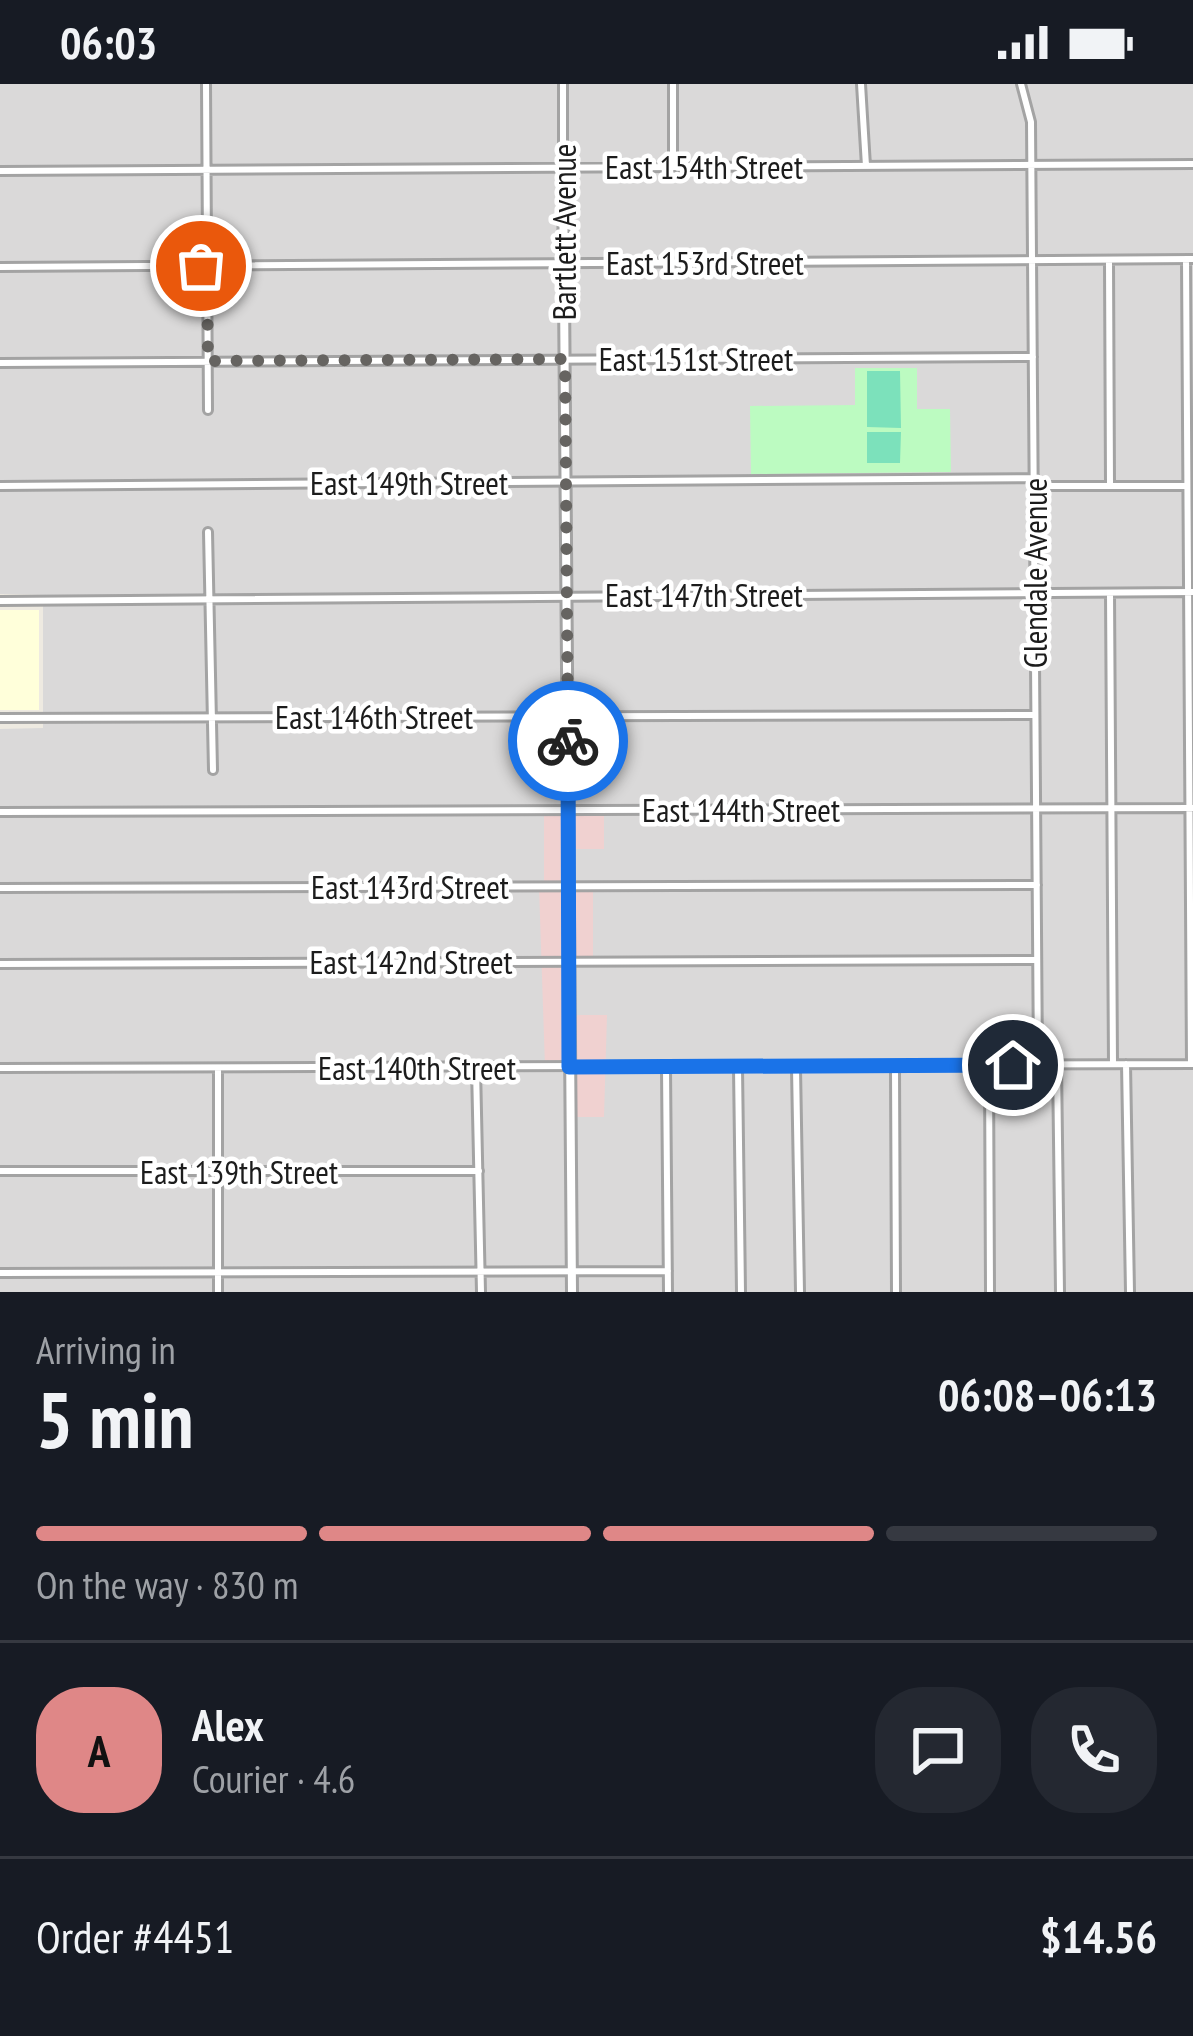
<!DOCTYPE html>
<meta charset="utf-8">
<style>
body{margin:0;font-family:"PT Sans Narrow",sans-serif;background:#242831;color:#f1f3f6;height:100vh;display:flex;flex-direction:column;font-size:45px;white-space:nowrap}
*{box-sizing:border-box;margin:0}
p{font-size:39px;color:#9ea1a6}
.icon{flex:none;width:66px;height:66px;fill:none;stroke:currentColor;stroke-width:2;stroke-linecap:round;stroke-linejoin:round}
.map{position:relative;height:1208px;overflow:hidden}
.panel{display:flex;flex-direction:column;background:#171b24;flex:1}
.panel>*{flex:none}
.pin{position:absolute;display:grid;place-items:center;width:102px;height:102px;color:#fff;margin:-51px;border:6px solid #fff;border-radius:50%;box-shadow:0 3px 12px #0007}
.courier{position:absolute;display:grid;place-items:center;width:120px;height:120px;margin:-60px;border:9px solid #1a73e8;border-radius:50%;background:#fff;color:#222;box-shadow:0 3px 15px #0007}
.head em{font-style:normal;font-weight:800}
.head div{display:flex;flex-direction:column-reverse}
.head{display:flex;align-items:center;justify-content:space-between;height:204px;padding:0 36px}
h1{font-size:78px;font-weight:800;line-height:90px}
.bar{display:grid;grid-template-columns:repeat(4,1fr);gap:18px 12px;align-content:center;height:144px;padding:0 36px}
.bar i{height:15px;border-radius:9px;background:#363941}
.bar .on{background:#df8787}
.bar p{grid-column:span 4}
.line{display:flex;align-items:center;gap:30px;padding:0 36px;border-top:3px solid #363941}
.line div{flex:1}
.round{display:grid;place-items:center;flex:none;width:126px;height:126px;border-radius:48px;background:#242831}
.status{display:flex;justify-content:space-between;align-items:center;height:84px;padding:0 60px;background:#171b24;direction:ltr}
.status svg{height:33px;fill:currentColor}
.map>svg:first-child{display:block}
</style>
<div class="status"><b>06:03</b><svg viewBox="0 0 49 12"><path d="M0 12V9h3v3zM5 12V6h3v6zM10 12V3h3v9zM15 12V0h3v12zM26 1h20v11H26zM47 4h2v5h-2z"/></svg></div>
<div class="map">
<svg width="1193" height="1208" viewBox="0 0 1193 1208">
<rect width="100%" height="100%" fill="#eeeae1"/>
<path fill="#dad9d9" d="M0 0H1193V1208H0V645L43 644V511L0 510Z"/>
<path fill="#f0d1d0" d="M544 726H604V765H569V802L593 803V878H569V931H607L604 1033H570L569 984 545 983 539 803 544 802Z"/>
<path fill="#ffffda" d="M0 526H39V626H0Z"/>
<path fill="#bcfbc1" d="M855 284H917V325H950L951 388 751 390 750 322 855 321Z"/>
<path fill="#7ce1bb" d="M867 287H900L901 344 867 343Z
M867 348H901L900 379H867Z"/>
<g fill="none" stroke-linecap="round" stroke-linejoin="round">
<g stroke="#a3a3a3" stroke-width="12">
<path id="minor" d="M206 0 208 326
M563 0V83
M673 0V83
M861 0 866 82
M1021 0 1031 38 1038 980
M0 87 1193 80
M1186 175 1191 980
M1109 178 1110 402
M0 183 1193 175
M0 279 1033 273
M0 402 1035 394
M1035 402H1187
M208 448 213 686
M1110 509 1113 980
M0 517 1193 508
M0 634 1035 631
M0 728 1193 724
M0 804 1037 801
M0 880 1037 876
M1057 980 1060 1208
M1126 980 1130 1208
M989 981 990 1208
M0 984 1193 980
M476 984 481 1208
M666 984 668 1208
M738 984 741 1208
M796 984 800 1208
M895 984 896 1208
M0 1087H479
M0 1189 668 1187
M218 1208V984"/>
</g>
<g stroke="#a3a3a3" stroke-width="14">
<path id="tertiary" d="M563 83 572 1208"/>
</g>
<use href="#minor" stroke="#fff" stroke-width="6"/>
<use href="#tertiary" stroke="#fff" stroke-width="8"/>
</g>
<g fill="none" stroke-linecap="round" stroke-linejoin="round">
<path stroke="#666461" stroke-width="12" stroke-dasharray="0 21.6" d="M201 182H207L208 277 565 275 568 657"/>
<path stroke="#1a73e8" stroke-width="15" d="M568 657 569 983 1013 981"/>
</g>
<g text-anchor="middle" stroke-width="9" stroke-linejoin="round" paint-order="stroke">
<g font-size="33" fill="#1c1c1c" stroke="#fff">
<text x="704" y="95">East 154th Street</text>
<text transform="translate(564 148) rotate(-90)" y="12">Bartlett Avenue</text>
<text x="705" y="191">East 153rd Street</text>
<text x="696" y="287">East 151st Street</text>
<text x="409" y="411">East 149th Street</text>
<text transform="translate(1035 489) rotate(-90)" y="12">Glendale Avenue</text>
<text x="704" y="523">East 147th Street</text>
<text x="374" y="645">East 146th Street</text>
<text x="741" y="738">East 144th Street</text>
<text x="410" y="815">East 143rd Street</text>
<text x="411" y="890">East 142nd Street</text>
<text x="417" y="996">East 140th Street</text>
<text x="239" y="1100">East 139th Street</text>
</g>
</g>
</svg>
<div class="pin" style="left:201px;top:182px;background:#ea580c"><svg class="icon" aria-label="bag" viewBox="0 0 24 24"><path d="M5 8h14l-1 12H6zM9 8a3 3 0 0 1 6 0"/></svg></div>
<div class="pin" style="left:1013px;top:981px;background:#1f2937"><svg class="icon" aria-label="home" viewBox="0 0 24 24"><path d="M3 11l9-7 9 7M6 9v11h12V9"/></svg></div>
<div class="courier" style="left:568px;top:657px"><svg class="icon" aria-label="bike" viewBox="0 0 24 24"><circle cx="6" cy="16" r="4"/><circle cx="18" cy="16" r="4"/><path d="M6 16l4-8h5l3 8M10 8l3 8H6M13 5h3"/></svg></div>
</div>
<section class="panel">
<div class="head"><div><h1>5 min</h1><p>Arriving in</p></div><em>06:08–06:13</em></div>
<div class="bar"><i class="on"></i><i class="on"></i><i class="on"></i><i></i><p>On the way · 830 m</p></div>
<div class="line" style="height:216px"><b class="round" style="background:#df8787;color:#111">A</b><div><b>Alex</b><p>Courier · 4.6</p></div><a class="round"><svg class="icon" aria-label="chat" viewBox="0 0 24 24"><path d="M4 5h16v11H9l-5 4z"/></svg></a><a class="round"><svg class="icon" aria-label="phone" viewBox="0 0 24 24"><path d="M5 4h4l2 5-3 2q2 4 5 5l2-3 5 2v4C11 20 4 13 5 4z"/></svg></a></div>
<div class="line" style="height:156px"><div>Order #4451</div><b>$14.56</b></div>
</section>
